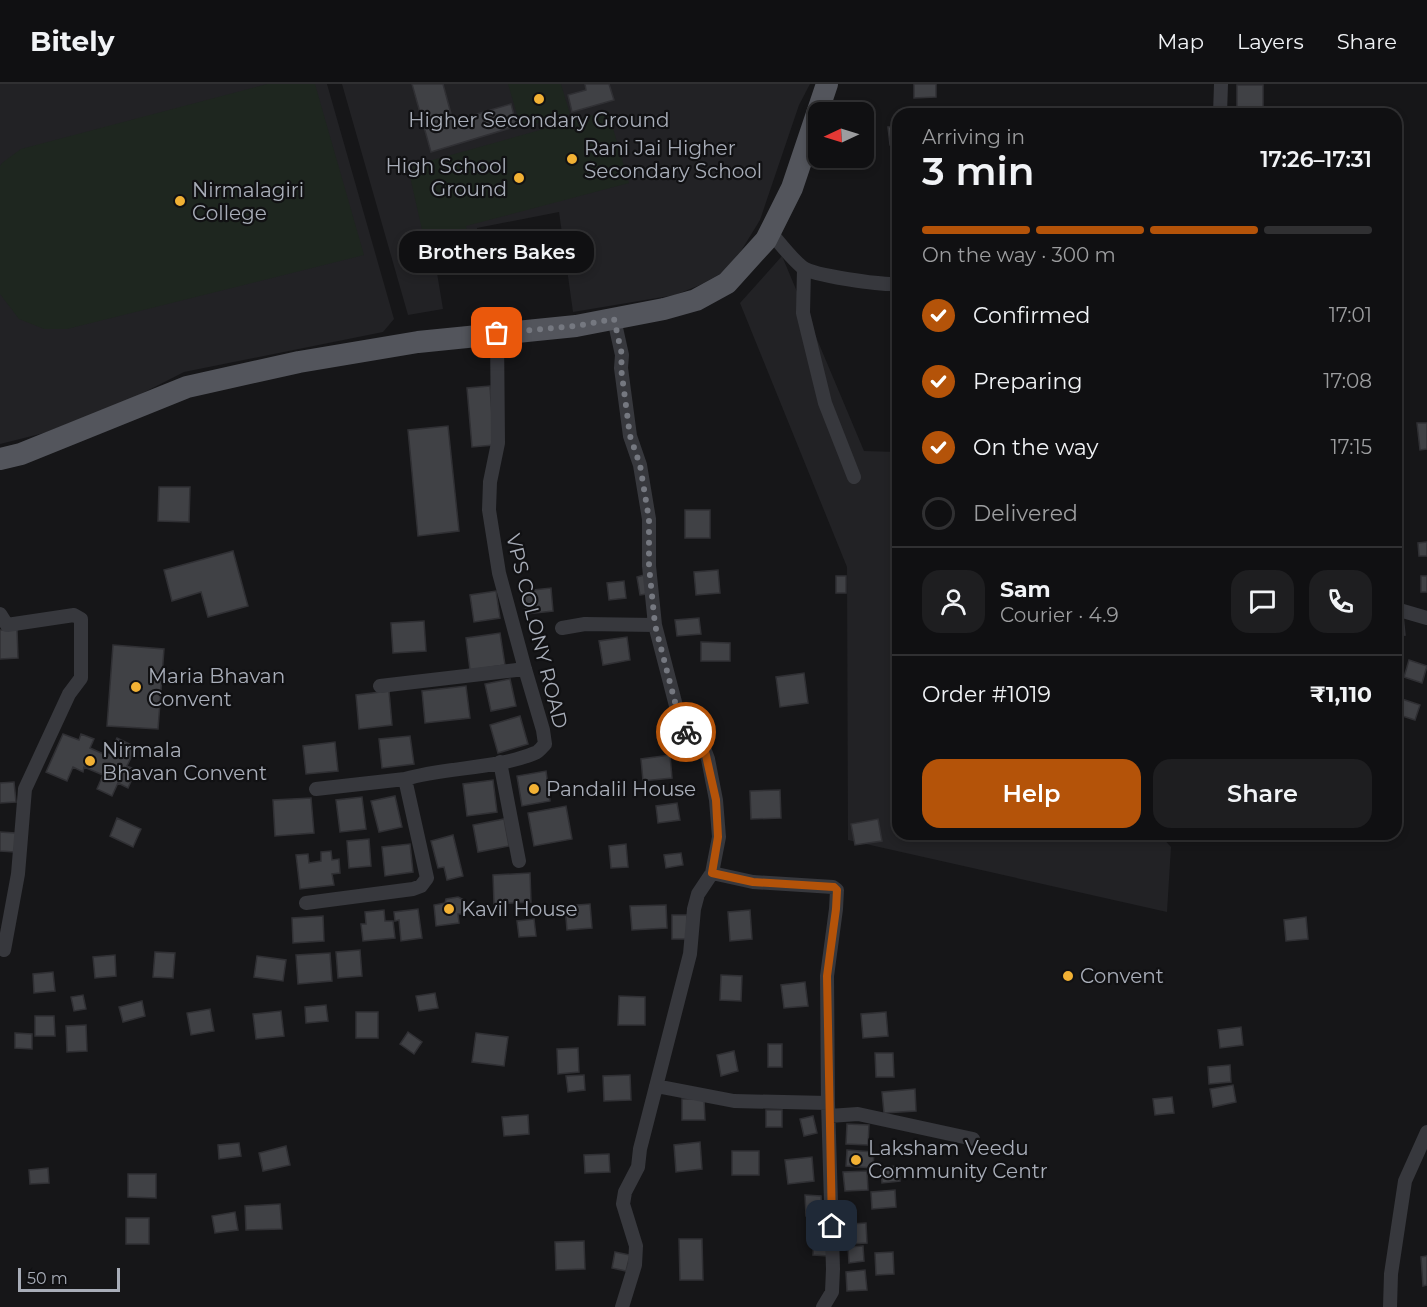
<!DOCTYPE html>
<meta charset="utf-8">
<style>
body{margin:0;font-family:Montserrat,sans-serif;background:#1e1e20;color:#f1f3f6;height:100vh;display:flex;flex-direction:column;font-size:22px;white-space:nowrap}
*{box-sizing:border-box;margin:0}
p{font-size:20px;color:#9c9d9f}
.icon{flex:none;width:33px;height:33px;fill:none;stroke:currentColor;stroke-width:2;stroke-linecap:round;stroke-linejoin:round}
.map{position:relative;flex:1;overflow:hidden}
.panel{position:absolute;left:892px;top:24px;width:510px;height:732px;display:flex;flex-direction:column;background:#101012;border-radius:18px;box-shadow:0 3px 9px #0003,0 0 0 2px #303032}
.panel>*{flex:none}
.needle{width:39px;rotate:266deg}
.fabs{position:absolute;left:808px;top:18px;display:grid;gap:12px}
.fabs a{display:grid;place-items:center;width:66px;height:66px;border-radius:12px;background:#101012;box-shadow:0 3px 9px #0003,0 0 0 2px #303032;font-size:30px}
.scale{position:absolute;left:18px;bottom:15px;width:102px;box-sizing:border-box;padding-left:6px;border:3px solid #a8adb8;border-top:0;font-size:16px;line-height:21px;white-space:nowrap;color:#a8adb8;-webkit-text-stroke:4px #111113;paint-order:stroke}
.pin{position:absolute;display:grid;place-items:center;width:51px;height:51px;color:#fff;margin:-26px;border-radius:12px;box-shadow:0 3px 9px #0006}
.courier{position:absolute;display:grid;place-items:center;width:60px;height:60px;margin:-30px;border:4px solid #b45309;border-radius:50%;background:#fff;color:#222;box-shadow:0 2px 8px #0007}
.bubble{position:absolute;height:42px;border-radius:18px;background:#101012;box-shadow:0 3px 9px #0003,0 0 0 2px #303032;font-size:20px;font-weight:600;line-height:42px;text-align:center}
.summary em{font-style:normal;font-weight:600}
.summary div{display:flex;flex-direction:column-reverse}
.summary{display:flex;align-items:center;justify-content:space-between;height:102px;padding:0 30px}
h1{font-size:39px;font-weight:600;line-height:45px}
.bar{display:grid;grid-template-columns:repeat(4,1fr);gap:9px 6px;align-content:center;height:72px;padding:0 30px}
.bar i{height:8px;border-radius:4px;background:#303032}
.bar .current{background:#b45309}
.bar p{grid-column:span 4}
.line{display:flex;align-items:center;gap:15px;padding:0 30px;border-top:2px solid #303032}
.line div{flex:1}
.round{display:grid;place-items:center;flex:none;width:63px;height:63px;border-radius:18px;background:#1e1e20}
ol{padding:0 30px;list-style:none}
li{display:flex;align-items:center;gap:18px;height:66px}
li p{margin-inline-start:auto}
li .icon{padding:6px;border-radius:50%;background:#b45309;color:#fff;stroke-width:4}
li:last-child{color:#9c9d9f}
li i{width:33px;height:33px;border:3px solid #303032;border-radius:50%}
.cta{display:flex;gap:12px;margin-top:auto;padding:12px 30px}
.cta a{flex:1;height:69px;border-radius:18px;background:#b45309;color:#fff;font-size:24px;font-weight:600;line-height:69px;text-align:center}
.cta a+a{background:#1e1e20;color:#f1f3f6}
header{display:flex;align-items:center;gap:36px;box-sizing:border-box;height:84px;padding:0 30px;background:#101012;border-bottom:2px solid #303032}
header strong{font-size:28px}
nav{display:flex;gap:33px;margin-inline-start:auto;font-size:21px}
.map>svg:first-child{display:block}
</style>
<header>
<strong>Bitely</strong>
<nav><a>Map</a><a>Layers</a><a>Share</a></nav>
</header>
<div class="map">
<svg width="1427" height="1223" viewBox="0 0 1427 1223">
<rect width="100%" height="100%" fill="#161618"/>
<path fill="#222225" d="M0 0H327L394 235 383 248 184 288 135 313 44 349 0 360Z
M342 0H810L799 21 760 136 741 167 724 188 700 201 675 211 573 228 559 128 477 144 479 167 435 177 443 225 408 231Z
M782 172 864 367 898 368V750H1159L1171 763 1167 828 848 756 847 483 740 219Z"/>
<path fill="#1e261f" d="M267 0H315L364 171 67 245H44L19 235 0 210V82L2 79 21 65Z
M508 0H561L570 30 521 44Z
M608 27 629 99 466 142 469 156 432 165 425 159 409 88 415 81Z"/>
<path fill="#404145" stroke="#303034" stroke-width="1.5" d="M412 0H443L453 37 511 20 517 42 431 68Z
M585 0H609L614 16 572 28 568 11 586 6Z
M914 0H936V13L914 14Z
M1237 1H1263V24H1237Z
M1088 26 1112 27V30H1087Z
M888 43H898V60L890 61Z
M897 83H898V104H897Z
M490 302 494 361 472 363 467 304Z
M1417 339H1427V365L1420 366Z
M448 342 459 447 418 452 408 346Z
M159 403H190L189 438 158 437Z
M685 426H710V454H685Z
M1427 458V472H1419L1418 459Z
M233 467 248 522 208 533 201 508 172 517 164 486Z
M718 486 720 509 696 511 694 488Z
M644 491 647 510 640 511 637 493Z
M836 492H846V509H836Z
M1421 492H1427V508H1421Z
M624 497 626 514 609 516 607 499Z
M551 504 553 527 526 530 524 507Z
M496 507 500 534 474 538 470 511Z
M1396 531H1403L1405 551 1396 552Z
M699 534 701 550 677 552 675 536Z
M424 537 426 567 393 569 391 539Z
M17 545 18 574 0 575V546Z
M500 549 505 581 470 586 466 554Z
M627 553 630 576 603 581 599 557Z
M701 558 730 559V577H701Z
M113 561 164 565 158 645 107 642Z
M1409 576 1427 582 1422 599 1404 593Z
M1396 581H1399L1402 602 1396 603Z
M804 589 808 619 780 623 776 593Z
M510 595 516 622 491 627 485 600Z
M466 602 470 634 425 639 422 607Z
M389 607 392 641 359 645 356 611Z
M1396 613 1420 621 1415 636 1396 630Z
M520 632 528 660 498 669 490 641Z
M63 650 79 656 81 650 94 655 90 664 108 672 117 654 136 663 127 682 136 686 128 704 118 699 112 712 97 705 103 691 84 683 83 688 73 683 67 697 46 688Z
M410 652 414 680 382 684 379 655Z
M335 658 338 687 306 690 303 662Z
M670 671 672 694 643 697 641 675Z
M546 687 550 717 522 722 517 692Z
M493 696 497 728 467 732 463 700Z
M14 698 16 718 0 719V699Z
M780 706 781 734 751 735 750 707Z
M395 712 402 743 379 748 371 717Z
M362 713 366 745 340 748 336 716Z
M311 714 314 749 275 752 273 716Z
M677 719 680 736 658 739 656 722Z
M566 722 572 755 534 762 528 729Z
M117 734 141 745 133 763 110 752Z
M504 735 509 762 478 768 473 741Z
M878 735 882 757 855 761 851 740Z
M0 748 16 749 14 768 0 767Z
M453 751 463 792 447 796 444 783 438 784 431 757Z
M369 755 371 782 349 784 347 757Z
M410 760 413 788 385 792 382 763Z
M626 760 628 783 611 784 609 762Z
M331 767 332 776 339 775 340 789 332 790 334 801 300 805 296 771 308 770 309 779 321 777V768Z
M681 769 683 781 666 784 664 771Z
M530 789 531 818 494 820 493 791Z
M458 813 464 816 465 830H458L459 839 436 842 434 821 445 819 446 815Z
M590 820 592 844 567 846 565 822Z
M666 821 667 844 632 846 630 822Z
M418 825 422 854 401 857 399 836 395 837 394 828Z
M384 826 385 837H393L395 854 363 857 361 840H366L365 828Z
M750 826 752 855 730 857 728 828Z
M672 831H687V855H672Z
M323 832 324 857 293 859 292 834Z
M1306 833 1308 855 1286 857 1284 836Z
M534 835 536 852 519 853 517 837Z
M360 866 362 892 338 894 336 868Z
M155 868 175 869 173 894 153 893Z
M330 869 332 897 298 900 296 871Z
M115 871 116 892 95 894 93 873Z
M257 872 286 876 283 897 254 893Z
M53 888 55 907 34 909 33 890Z
M721 891 742 892 741 917 720 916Z
M805 898 808 922 784 924 781 901Z
M435 909 438 924 419 927 416 912Z
M83 911 86 925 74 927 71 913Z
M619 912 645 913V941H618Z
M142 917 145 932 123 938 119 923Z
M326 921 328 937 306 939 305 923Z
M210 925 214 947 191 951 187 929Z
M281 927 284 952 256 955 253 930Z
M356 928H378V954H356Z
M886 928 888 952 863 954 861 930Z
M35 932H54L55 952H35Z
M86 941 87 967 67 968 66 942Z
M1241 943 1243 961 1220 964 1218 946Z
M408 948 422 958 414 970 400 960Z
M15 949 32 950V965L15 964Z
M476 949 508 953 504 982 472 978Z
M768 960H782V983H768Z
M578 964 579 988 558 990 557 965Z
M734 967 738 987 721 992 717 971Z
M875 969H893L894 993H876Z
M1230 981 1231 998 1209 1000 1208 983Z
M584 991 585 1006 568 1008 566 992Z
M630 991 631 1016 604 1017 603 992Z
M1233 1001 1236 1018 1213 1023 1210 1005Z
M915 1005 916 1027 884 1029 882 1008Z
M1172 1013 1174 1029 1155 1031 1153 1015Z
M682 1015H704L705 1036H682Z
M766 1026H782V1043H766Z
M528 1031 529 1050 504 1052 502 1033Z
M813 1032 817 1049 804 1052 800 1035Z
M847 1040 869 1041 868 1061 846 1060Z
M700 1058 702 1085 676 1088 674 1061Z
M239 1059 241 1072 219 1075 218 1061Z
M286 1062 290 1081 263 1087 259 1069Z
M847 1066 874 1068 873 1084 846 1082Z
M732 1067H759V1091H732Z
M609 1070 610 1088 585 1089 584 1071Z
M812 1073 814 1097 788 1100 785 1076Z
M898 1082 900 1097 882 1099 881 1083Z
M48 1084 49 1099 30 1100 29 1086Z
M867 1087 868 1106 845 1107 843 1088Z
M128 1090H156V1114L128 1113Z
M895 1106 896 1123 872 1125 871 1108Z
M805 1111 821 1112 822 1131 806 1132Z
M280 1120 282 1145 246 1146 245 1122Z
M235 1128 238 1146 215 1149 212 1132Z
M126 1134H149V1160H126Z
M866 1139 867 1159 851 1160 850 1140Z
M814 1151 830 1152 828 1172 813 1171Z
M679 1155H702L703 1196H680Z
M584 1157 585 1185 556 1186 555 1158Z
M863 1162 864 1177 849 1179 848 1163Z
M615 1168 630 1171 626 1187 612 1184Z
M893 1168 894 1190 876 1191 875 1169Z
M1427 1172V1201L1423 1202 1421 1173Z
M865 1186 867 1206 847 1207 846 1188Z"/>
<g fill="none" stroke-linecap="round" stroke-linejoin="round">
<path stroke="#37383d" stroke-width="14" d="M1220 30 1221 0
M770 148C780 159 790 173 802 183 813 192 882 201 898 200
M804 185 803 229 825 319 854 393
M614 235 622 271 621 284 630 352 640 381 649 435V482L655 541 682 645 705 667 708 675 716 716 719 753 712 789 698 810 694 825 690 870 640 1065 638 1083 625 1108 623 1120 636 1162 635 1181 622 1223
M1396 525 1427 534
M0 530 7 541 74 531 81 535V594L69 610 25 705 18 790 4 866
M562 544 585 540 655 541
M380 602 525 585
M500 678 519 777
M316 705 405 695
M712 789 753 798 833 803 837 806 836 825 827 892 828 1019
M306 819 413 805 421 802 427 794 405 695C446 683 497 685 535 669 539 668 542 663 545 660L543 646 525 585 499 489 489 426 490 398 498 359 497 249
M656 1002 734 1017 828 1019 833 1185 832 1208 823 1223
M829 1032 858 1030 973 1055
M1390 1223 1391 1190 1405 1097 1427 1048"/>
<path stroke="#53555c" stroke-width="22" d="M0 375 21 370 187 303 299 278 418 258 576 242 664 225 696 216 727 199 766 156 792 104 827 0"/>
</g>
<g fill="none" stroke-linecap="round" stroke-linejoin="round">
<path stroke="#757880" stroke-width="6" stroke-dasharray="0 10.8" d="M497 249 576 242 614 235 622 271 621 284 630 352 640 381 649 435V482L655 541 682 645 686 648"/>
<path stroke="#b45309" stroke-width="8" d="M686 648 705 667 716 716 718 753 712 789 753 798 834 803 837 806 836 825 827 892 832 1142"/>
</g>
<g fill="#f2b134" stroke="#111113" stroke-width="2">
<circle cx="539" cy="15" r="6"/>
<circle cx="572" cy="75" r="6"/>
<circle cx="519" cy="94" r="6"/>
<circle cx="180" cy="117" r="6"/>
<circle cx="136" cy="603" r="6"/>
<circle cx="90" cy="677" r="6"/>
<circle cx="534" cy="705" r="6"/>
<circle cx="449" cy="825" r="6"/>
<circle cx="1068" cy="892" r="6"/>
<circle cx="856" cy="1076" r="6"/>
</g>
<g text-anchor="middle" stroke-width="4.5" stroke-linejoin="round" paint-order="stroke">
<g font-size="20" fill="#a8adb8" stroke="#111113" text-anchor="start">
<text x="539" y="43" text-anchor="middle">Higher Secondary Ground</text>
<text x="584" y="71">Rani Jai Higher<tspan x="584" dy="23">Secondary School</tspan></text>
<text x="507" y="89" text-anchor="end">High School<tspan x="507" dy="23">Ground</tspan></text>
<text x="192" y="113">Nirmalagiri<tspan x="192" dy="23">College</tspan></text>
<text x="148" y="599">Maria Bhavan<tspan x="148" dy="23">Convent</tspan></text>
<text x="102" y="673">Nirmala<tspan x="102" dy="23">Bhavan Convent</tspan></text>
<text x="546" y="712">Pandalil House</text>
<text x="461" y="832">Kavil House</text>
<text x="1080" y="899">Convent</text>
<text x="868" y="1071">Laksham Veedu<tspan x="868" dy="23">Community Centr</tspan></text>
</g>
<g font-size="20" fill="#a8adb8" stroke="#111113">
<text transform="translate(537 547) rotate(76)" y="7">VPS COLONY ROAD</text>
</g>
</g>
</svg>
<div class="fabs">
<a><svg class="needle" viewBox="-14 -14 28 28"><path d="M0-13l5 13h-10z" fill="#e53935"/><path d="M0 13l5-13h-10z" fill="#9c9d9f"/></svg></a>
</div>
<div class="scale">50 m</div>
<div class="pin" style="left:497px;top:249px;background:#ea580c"><svg class="icon" aria-label="bag" viewBox="0 0 24 24"><path d="M5 8h14l-1 12H6zM9 8a3 3 0 0 1 6 0"/></svg></div>
<div class="pin" style="left:832px;top:1142px;background:#1f2937"><svg class="icon" aria-label="home" viewBox="0 0 24 24"><path d="M3 11l9-7 9 7M6 9v11h12V9"/></svg></div>
<div class="courier" style="left:686px;top:648px"><svg class="icon" aria-label="bike" viewBox="0 0 24 24"><circle cx="6" cy="16" r="4"/><circle cx="18" cy="16" r="4"/><path d="M6 16l4-8h5l3 8M10 8l3 8H6M13 5h3"/></svg></div>
<div class="bubble" style="left:399px;top:147px;width:195px">Brothers Bakes</div>
<section class="panel">
<div class="summary"><div><h1>3 min</h1><p>Arriving in</p></div><em>17:26–17:31</em></div>
<div class="bar"><i class="current"></i><i class="current"></i><i class="current"></i><i></i><p>On the way · 300 m</p></div>
<ol>
<li><svg class="icon" aria-label="check" viewBox="0 0 24 24"><path d="M5 12l5 5 9-10"/></svg>Confirmed<p>17:01</p></li>
<li><svg class="icon" aria-label="check" viewBox="0 0 24 24"><path d="M5 12l5 5 9-10"/></svg>Preparing<p>17:08</p></li>
<li><svg class="icon" aria-label="check" viewBox="0 0 24 24"><path d="M5 12l5 5 9-10"/></svg>On the way<p>17:15</p></li>
<li><i></i>Delivered</li>
</ol>
<div class="line" style="height:108px"><a class="round"><svg class="icon" aria-label="person" viewBox="0 0 24 24"><circle cx="12" cy="8" r="4"/><path d="M4 21q1-7 8-7t8 7"/></svg></a><div><b>Sam</b><p>Courier · 4.9</p></div><a class="round"><svg class="icon" aria-label="chat" viewBox="0 0 24 24"><path d="M4 5h16v11H9l-5 4z"/></svg></a><a class="round"><svg class="icon" aria-label="phone" viewBox="0 0 24 24"><path d="M5 4h4l2 5-3 2q2 4 5 5l2-3 5 2v4C11 20 4 13 5 4z"/></svg></a></div>
<div class="line" style="height:78px"><div>Order #1019</div><b>₹1,110</b></div>
<div class="cta"><a>Help</a><a>Share</a></div>
</section>
</div>
